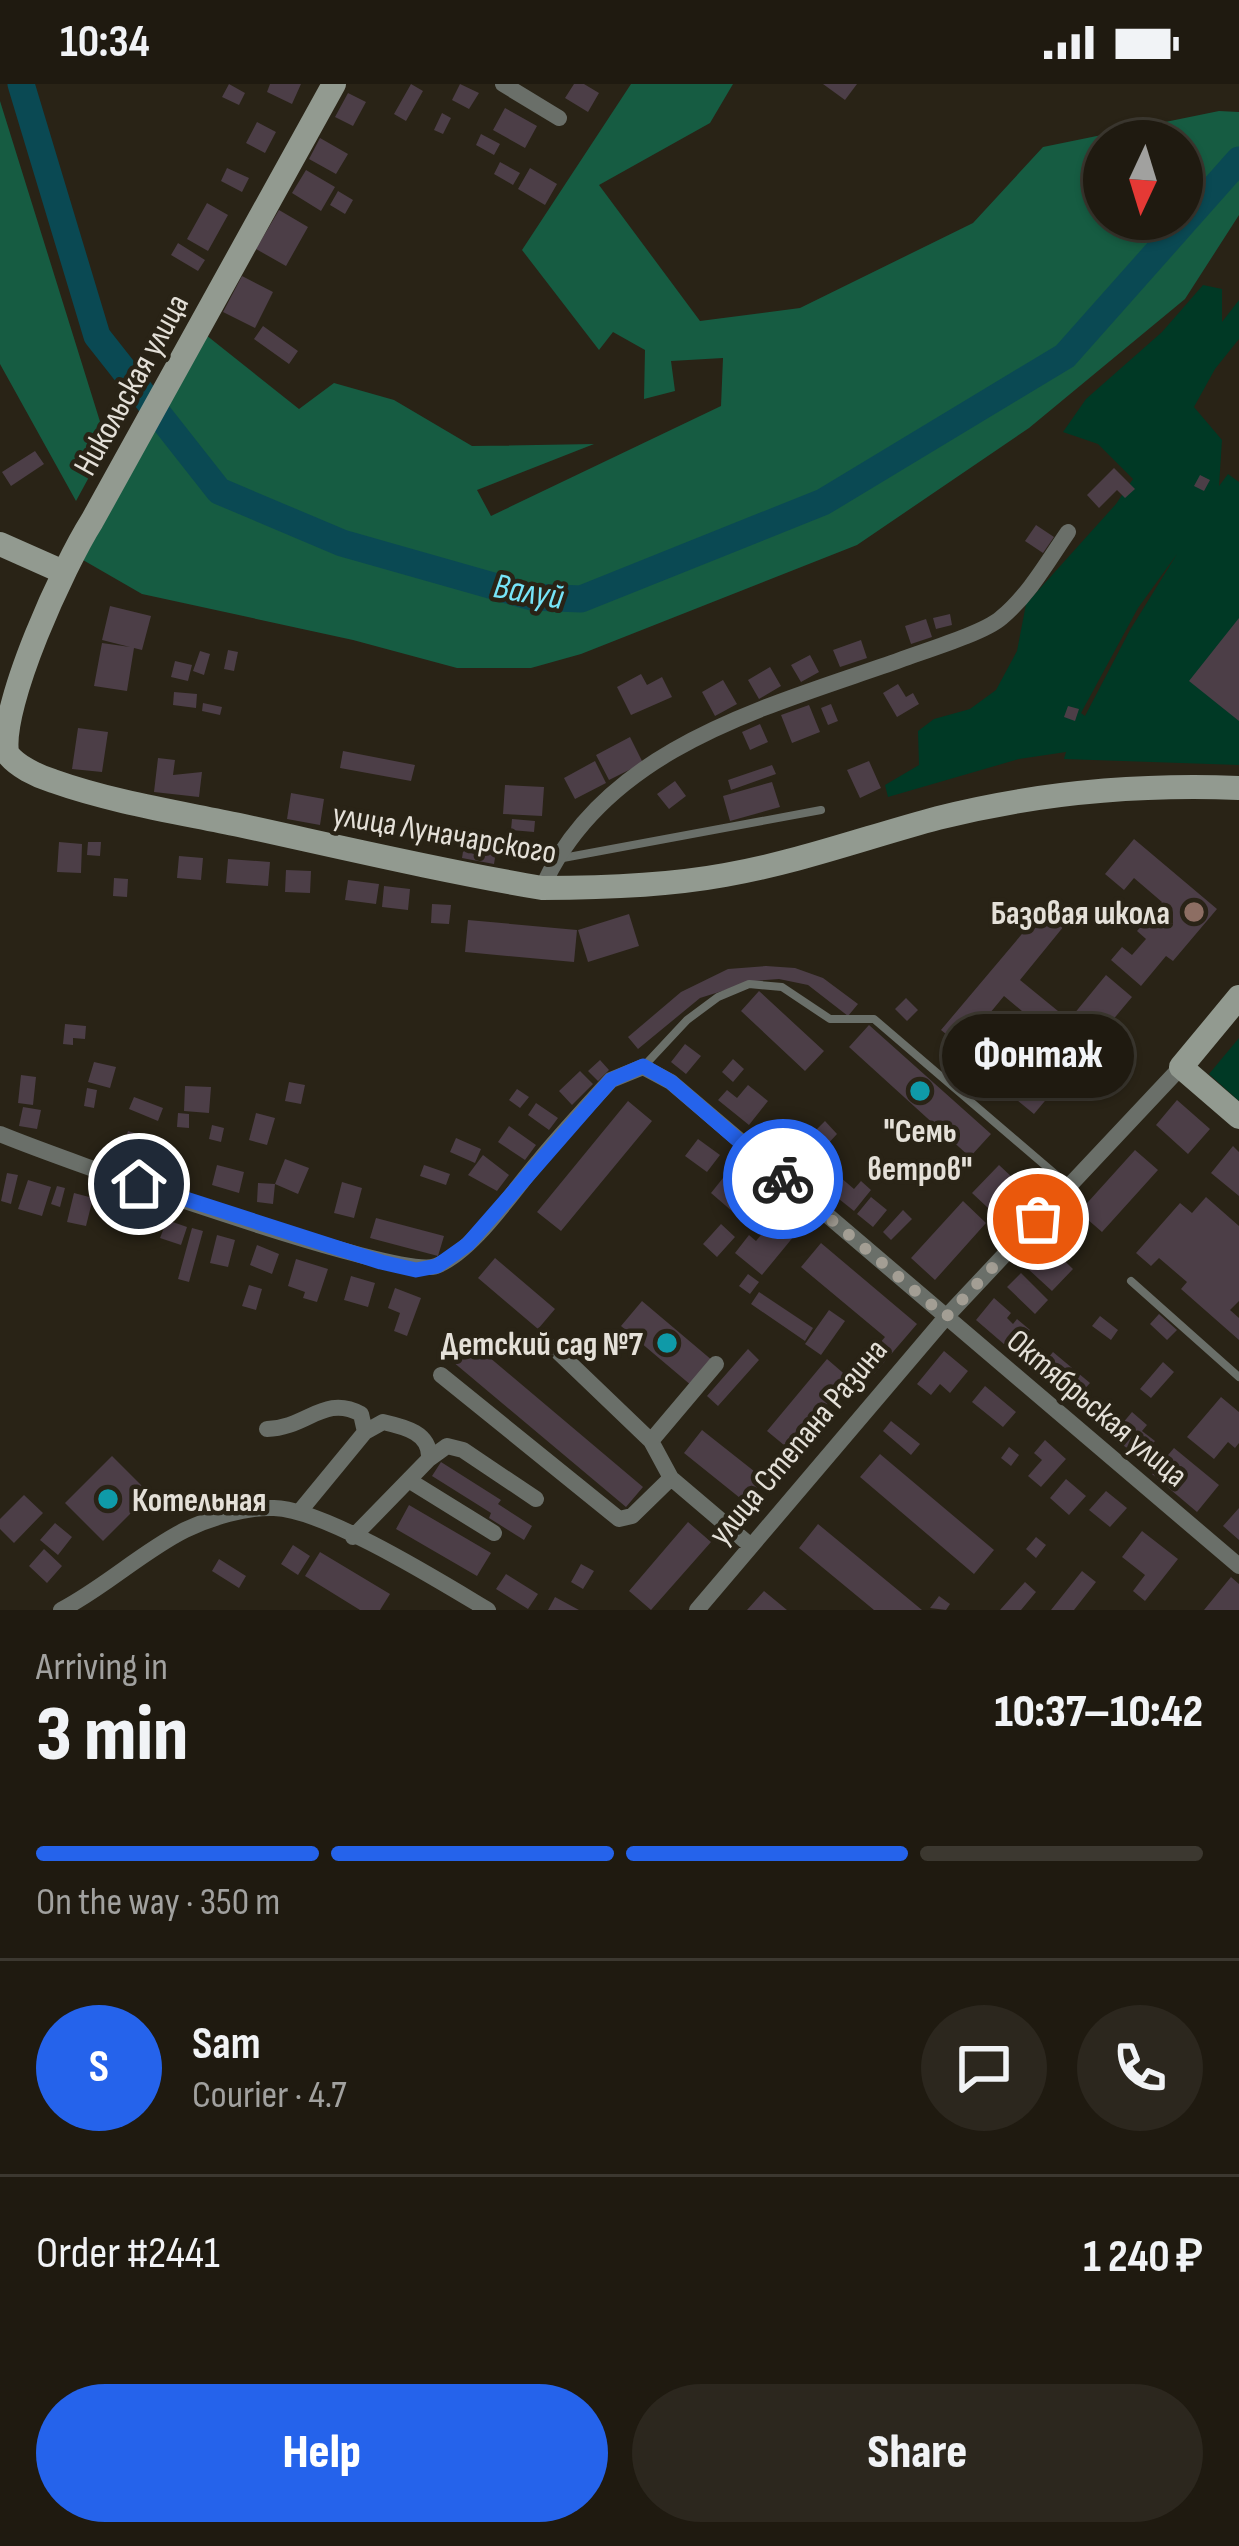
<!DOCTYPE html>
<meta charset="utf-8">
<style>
body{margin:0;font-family:"Sofia Sans Condensed",sans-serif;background:#2c271e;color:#f1f3f6;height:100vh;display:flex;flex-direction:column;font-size:45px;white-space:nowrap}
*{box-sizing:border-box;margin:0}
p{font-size:39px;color:#a1a19f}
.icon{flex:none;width:66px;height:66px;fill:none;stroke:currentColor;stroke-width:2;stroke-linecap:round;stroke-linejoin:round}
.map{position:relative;height:1526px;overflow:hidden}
.details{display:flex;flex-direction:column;background:#1f1a10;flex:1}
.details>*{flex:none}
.needle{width:78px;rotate:184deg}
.controls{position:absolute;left:1083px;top:36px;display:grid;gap:24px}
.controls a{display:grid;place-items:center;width:120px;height:120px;border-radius:50%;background:#1f1a10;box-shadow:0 3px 9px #0004,0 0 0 3px #3c3830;font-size:60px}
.pin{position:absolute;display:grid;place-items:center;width:102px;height:102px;color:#fff;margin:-51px;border:6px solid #fff;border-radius:50%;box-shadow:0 3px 12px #0007}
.courier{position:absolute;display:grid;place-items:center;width:120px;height:120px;margin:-60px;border:9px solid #2563eb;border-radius:50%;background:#fff;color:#222;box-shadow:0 3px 15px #0007}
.bubble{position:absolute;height:84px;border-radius:42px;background:#1f1a10;box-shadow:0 3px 9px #0004,0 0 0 3px #3c3830;font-size:39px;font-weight:800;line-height:84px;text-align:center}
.overview em{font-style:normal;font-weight:800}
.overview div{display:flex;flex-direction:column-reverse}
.overview{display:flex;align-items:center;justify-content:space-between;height:204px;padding:0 36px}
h1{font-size:78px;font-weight:800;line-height:90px}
.bar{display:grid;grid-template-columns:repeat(4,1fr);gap:18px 12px;align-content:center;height:144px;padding:0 36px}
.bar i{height:15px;border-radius:9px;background:#3c3830}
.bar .selected{background:#2563eb}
.bar p{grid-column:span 4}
.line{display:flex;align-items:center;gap:30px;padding:0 36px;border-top:3px solid #3c3830}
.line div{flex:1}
.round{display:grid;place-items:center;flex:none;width:126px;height:126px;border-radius:63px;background:#2c271e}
.button{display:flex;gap:24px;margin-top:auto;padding:24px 36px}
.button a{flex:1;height:138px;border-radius:72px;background:#2563eb;color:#fff;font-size:48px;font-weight:800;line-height:138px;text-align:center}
.button a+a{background:#2c271e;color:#f1f3f6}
.status{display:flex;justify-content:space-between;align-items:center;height:84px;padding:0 60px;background:#1f1a10;direction:ltr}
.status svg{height:33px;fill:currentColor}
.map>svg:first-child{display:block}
</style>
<div class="status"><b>10:34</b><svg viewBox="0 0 49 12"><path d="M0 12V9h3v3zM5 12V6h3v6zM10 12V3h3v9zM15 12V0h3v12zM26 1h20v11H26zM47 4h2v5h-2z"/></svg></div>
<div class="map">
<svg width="1239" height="1526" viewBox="0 0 1239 1526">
<rect width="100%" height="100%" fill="#292316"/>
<path fill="#003925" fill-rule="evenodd" d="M1203 201 1222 205V238L1239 216V255L1215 285 1194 323 1222 356 1219 402 1228 390 1239 398V681L1064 675 1066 668 1019 675 888 713 885 701 919 681 918 647 934 635 970 625 996 606 1017 567 1026 520 1116 420 1133 395 1098 360 1063 348 1086 315 1162 248ZM1177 470 1130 546 1085 632 1081 629 1138 524Z
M1239 954V1017L1209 990Z"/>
<path fill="#165c42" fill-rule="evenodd" d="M631 0H733L710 39 599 101 700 237 800 224 973 139 1043 63 1219 27 1239 28V131L1185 215 1029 344 857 461 581 570 531 584H457L353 556 142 510 83 476 206 251 299 325 334 299 394 316 472 362 594 360 477 406 491 432 721 322 723 274 671 277 675 307 644 315 645 266 613 248 599 266 522 166ZM1104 57H1182V135H1104Z
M0 17 107 360 76 417 0 280Z"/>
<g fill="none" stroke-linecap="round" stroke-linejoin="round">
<path stroke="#0a4953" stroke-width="27" d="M21 0 97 252 219 407 342 459 532 513 581 515 823 418 1065 272 1239 76"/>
</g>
<path fill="#4c3e47" d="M229 0 245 9 239 21 222 13Z
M270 0H301L292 20 267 8Z
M411 0 423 7 406 37 394 30Z
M460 0 479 9 469 25 452 16Z
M574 0H584L599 9 588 28 565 14Z
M823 0H857L845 16Z
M348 9 366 18 353 42 335 33Z
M505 24 537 42 525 64 493 46Z
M442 29 451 34 443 50 434 46Z
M257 38 276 48 265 69 246 59Z
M481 50 500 60 494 71 476 61Z
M320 54 348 70 336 90 309 75Z
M500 78 520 89 513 101 494 90Z
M227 84 249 94 242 108 221 97Z
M530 84 557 100 545 121 518 105Z
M306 86 335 103 321 127 292 109Z
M338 107 353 116 345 130 330 121Z
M207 119 228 131 208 167 187 155Z
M279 126 308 143 286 182 256 165Z
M178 159 205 176 198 187 171 171Z
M242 192 273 208 255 244 223 228Z
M263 242 298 267 289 280 254 255Z
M35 367 44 380 11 402 2 388Z
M1114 384 1135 405 1125 414 1117 406 1099 424 1087 411Z
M1200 391 1210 396 1204 407 1194 402Z
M1036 441 1054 453 1043 469 1025 457Z
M110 522 151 532 142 566 134 564 127 607 94 602 102 559 130 563 102 556Z
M950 530 952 541 936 545 933 534Z
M1239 534V637L1189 597Z
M926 535 932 553 911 560 905 542Z
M861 556 867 574 840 583 833 566Z
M228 566 238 568 234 587 224 585Z
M200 567 210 570 204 591 193 587Z
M810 571 819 588 801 598 791 581Z
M175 577 192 581 188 597 171 593Z
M770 583 781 602 759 615 748 596Z
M641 590 647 601 662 593 672 613 631 631 617 603Z
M723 596 737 620 715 632 702 608Z
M898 600 906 613 913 609 919 620 897 633 883 609Z
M174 608 197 610 196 624 173 621Z
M203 619 222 623 220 631 202 627Z
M831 620 838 637 828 641 821 624Z
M809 621 820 648 792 659 781 631Z
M1068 622 1079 625 1075 637 1064 633Z
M760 640 768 658 750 666 742 648Z
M78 644 108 648 102 688 72 685Z
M630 653 643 679 609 696 596 671Z
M343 667 415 681 411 697 340 684Z
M158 674 175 676 173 691 202 688 199 713 154 708Z
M595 677 606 699 575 715 564 694Z
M869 677 881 704 860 714 847 686Z
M772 681 776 690 731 706 728 696Z
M675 697 686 712 669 725 657 710Z
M772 698 780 723 730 737 723 712Z
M505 701 544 703 542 732 503 730Z
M291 709 324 715 320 741 287 735Z
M512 735 535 737 534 748 511 746Z
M465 755 497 761 494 780 462 774Z
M1134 755 1217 825 1173 877 1166 872 1141 902 1111 876 1122 863 1132 871 1146 855 1137 847 1162 818 1134 794 1124 806 1105 790Z
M59 758 82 760 81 789 57 788Z
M88 758H101L100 772 87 771Z
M179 772 203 774 201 796 177 794Z
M228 775 270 778 268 802 226 799Z
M286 786 311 787 310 809 285 808Z
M114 794 128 795 127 813 113 812Z
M348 796 379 800 376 820 345 816Z
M384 802 410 805 408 826 382 823Z
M432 820 451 821 449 840 431 839Z
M1043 825 1064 842 1020 896 1069 936 1106 891 1132 913 1034 1030 1012 1012 1058 957 1004 912 962 963 941 946Z
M629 830 639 862 588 878 578 846Z
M468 836 577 846 574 878 465 868Z
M766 882 795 884 823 894 858 920 848 932 808 901 779 895 754 897 700 914 638 965 628 953 681 908 728 885Z
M759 907 824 967 805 987 741 927Z
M906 914 918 926 907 937 895 925Z
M65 940 86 942 85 955 73 954V961L63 960Z
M869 941 991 1050 970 1073 849 963Z
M685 960 701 972 686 990 671 978Z
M733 975 744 985 733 998 722 988Z
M600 976 609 986 598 997 588 987Z
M94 978 116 983 110 1004 88 998Z
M580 987 593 1000 572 1021 559 1007Z
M21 991 36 993 33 1021 18 1019Z
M289 998 305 1001 301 1020 285 1017Z
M748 1001 768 1017 749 1041 718 1016 727 1006 737 1014Z
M185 1002 211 1003 209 1029 184 1027Z
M87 1004 97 1006 94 1024 84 1022Z
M517 1005 529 1013 520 1024 509 1016Z
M134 1013 163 1024 158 1037 129 1025Z
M1177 1016 1210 1045 1188 1070 1156 1041Z
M628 1017 652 1037 561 1147 537 1128Z
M536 1019 558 1034 549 1046 528 1031Z
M23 1023 41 1026 37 1045 19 1042Z
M178 1029 189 1030V1044L177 1043Z
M256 1029 275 1034 267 1061 249 1056Z
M825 1037 837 1050 825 1063 812 1050Z
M212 1041 224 1044 221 1058 209 1055Z
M509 1042 536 1061 525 1076 498 1058Z
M128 1047 150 1054 142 1078 120 1072Z
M456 1054 481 1065 475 1079 450 1068Z
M698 1055 720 1071 707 1088 685 1072Z
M1233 1062 1239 1068V1112L1211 1089Z
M808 1065 831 1084 821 1097 798 1077Z
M1135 1066 1158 1086 1102 1148 1079 1128Z
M483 1071 509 1091 497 1107 468 1091Z
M285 1075 309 1084 298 1110 275 1100 273 1120 257 1118 258 1099 275 1100Z
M217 1081 244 1088 239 1109 212 1101Z
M424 1081 450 1090 446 1101 420 1092Z
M999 1081 1029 1109 1002 1137 972 1109Z
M731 1084 754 1103 733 1128 711 1109Z
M7 1089 18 1091 11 1120 1 1117Z
M840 1093 854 1105 861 1097 871 1106 854 1127 829 1107Z
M28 1096 51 1103 42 1132 18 1125Z
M342 1098 362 1104 354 1134 334 1129Z
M57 1102 65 1104 60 1123 51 1120Z
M74 1109 93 1114 86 1142 67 1138Z
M871 1113 887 1126 873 1143 857 1130Z
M1206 1113 1239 1142V1217L1230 1226 1239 1234V1256L1181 1205 1187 1198 1159 1174 1151 1182 1136 1169 1180 1119 1192 1129Z
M963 1117 986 1139 935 1196 911 1174Z
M119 1121 144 1129 138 1147 113 1139Z
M903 1126 912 1135 891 1156 883 1148Z
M779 1129 799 1146 762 1191 735 1169 749 1151 756 1157Z
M376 1134 444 1152 438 1172 370 1154Z
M167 1136 187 1143 181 1161 160 1154Z
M721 1140 735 1153 717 1173 703 1160Z
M192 1144 203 1147 189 1198 178 1195Z
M217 1151 235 1156 228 1183 210 1179Z
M821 1159 917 1240 868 1297 856 1287 885 1253 801 1183Z
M257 1161 279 1170 272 1190 250 1181Z
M1048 1161 1073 1185 1052 1207 1027 1184Z
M495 1174 555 1225 538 1245 478 1194Z
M296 1175 328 1185 317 1218 303 1214 305 1208 288 1202Z
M1021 1189 1048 1216 1035 1230 1007 1203Z
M748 1190 759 1198 750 1210 739 1202Z
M351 1192 375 1199 368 1223 344 1216Z
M249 1201 262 1205 256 1226 242 1222Z
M395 1204 421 1214 407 1252 394 1247 400 1229 388 1224Z
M759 1208 813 1244 805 1257 751 1220Z
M994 1214 1011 1229 1007 1234 1013 1240 1017 1235 1030 1246 1012 1267 976 1236Z
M642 1217 713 1277 692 1302 621 1242Z
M829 1226 845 1237 821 1271 805 1260Z
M1159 1230 1177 1246 1167 1256 1150 1240Z
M1100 1232 1118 1246 1111 1256 1092 1242Z
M463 1251 643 1403 626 1423 446 1272Z
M748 1265 759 1276 718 1322 707 1312Z
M944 1267 968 1287 950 1309 940 1300 931 1311 917 1300Z
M1053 1268 1090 1299 1074 1317 1037 1287Z
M827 1275 849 1294 790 1366 767 1347Z
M1163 1278 1174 1288 1151 1314 1140 1305Z
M985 1302 1016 1328 1003 1343 972 1318Z
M1221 1313 1239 1328V1359L1235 1364 1228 1358 1214 1375 1187 1353Z
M1132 1328 1147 1341 1142 1347 1155 1357 1140 1375 1112 1352Z
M891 1337 920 1360 911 1371 883 1347Z
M702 1346 764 1395 745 1418 684 1369Z
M1045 1356 1066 1375 1041 1403 1028 1392 1042 1376 1034 1369Z
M1009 1363 1019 1371 1011 1382 1001 1374Z
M1174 1364 1219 1401 1197 1428 1152 1390Z
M880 1370 994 1466 974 1490 860 1393Z
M112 1372 150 1410 103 1457 65 1419Z
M441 1378 501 1416 498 1420 532 1442 524 1456 489 1434 491 1429 432 1392Z
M1066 1395 1086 1412 1069 1431 1050 1414Z
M1106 1407 1127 1424 1110 1443 1089 1426Z
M24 1411 43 1429 14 1459 0 1445V1435Z
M409 1421 491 1469 477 1492 396 1445Z
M1239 1424V1456L1223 1442Z
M688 1438 711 1458 651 1526 629 1507Z
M55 1439 72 1453 58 1471 40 1456Z
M818 1440 922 1526H874L799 1464Z
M1142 1447 1178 1475 1145 1517 1133 1507 1145 1491 1122 1473Z
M1036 1453 1046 1461 1036 1474 1026 1465Z
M293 1461 310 1472 298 1491 281 1480Z
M44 1465 62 1482 47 1499 29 1482Z
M320 1468 390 1510 380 1526H360L305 1492Z
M219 1475 246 1492 239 1504 212 1487Z
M581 1480 594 1487 583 1505 571 1498Z
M1082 1487 1096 1498 1074 1526H1051Z
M506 1490 538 1510 528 1525 496 1505Z
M1231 1493 1239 1500V1526H1204Z
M1025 1498 1036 1508 1021 1526H1000Z
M764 1507 787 1526H747Z
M939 1512 950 1520 946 1526 930 1524Z
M555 1513 579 1526H548Z"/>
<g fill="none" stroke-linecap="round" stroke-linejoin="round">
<path stroke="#6a6f69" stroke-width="8" d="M563 774 821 726
M644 982 687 936 718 913 749 900 782 903 830 935H874L1068 1101
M1131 1197 1239 1293"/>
<path stroke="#6a6f69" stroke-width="16" d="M503 0 559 34
M542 804C605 663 767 623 900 576 924 567 984 549 1001 534 1029 511 1048 477 1068 448
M0 1050C56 1073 398 1197 436 1182 473 1168 512 1108 538 1078 561 1050 586 1023 611 996L643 983 671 998 1239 1482
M553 1263 651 1357 671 1394 751 1462
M441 1291 619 1435 632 1432 671 1394
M267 1345C307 1344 324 1310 361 1330L365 1348 300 1427
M651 1357 716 1280
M429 1375 447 1362 463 1366 536 1415
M410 1397 494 1449
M353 1453 429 1375C431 1349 405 1343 383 1338L365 1348
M61 1526C105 1503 143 1467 185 1446 210 1434 246 1423 274 1424 324 1425 441 1498 488 1526
M697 1526 946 1233 1181 983"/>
<path stroke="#929a90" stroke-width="24" d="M334 0 92 437C64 481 0 620 7 669 16 682 37 692 53 697 112 718 177 728 239 741 340 763 441 787 542 804 603 804 665 802 725 791 799 778 867 753 938 734 1037 709 1137 700 1239 704
M0 460 61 487
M1239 913 1181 983 1239 1033"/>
</g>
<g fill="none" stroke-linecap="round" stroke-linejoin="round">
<path stroke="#a39e94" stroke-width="12" stroke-dasharray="0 21.6" d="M783 1095 946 1233 1038 1135"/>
<path stroke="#2563eb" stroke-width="15" d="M139 1100 381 1178 416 1186 437 1182 468 1160 611 996 643 982 671 998 783 1095"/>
</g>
<circle fill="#8d6e63" stroke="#292316" stroke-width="4.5" cx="1194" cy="828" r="12"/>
<g fill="#0f9aa8" stroke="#292316" stroke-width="4.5">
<circle cx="920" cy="1007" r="12"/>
<circle cx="667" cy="1259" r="12"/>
<circle cx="108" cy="1415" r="12"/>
</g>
<g text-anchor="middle" stroke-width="9" stroke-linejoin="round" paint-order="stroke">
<g font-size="33" fill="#e4e0d8" stroke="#292316">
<text transform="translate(130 300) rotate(-61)" y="12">Никольская улица</text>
<text transform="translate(445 748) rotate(10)" y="12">улица Луначарского</text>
<text transform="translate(1098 1323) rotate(40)" y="12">Октябрьская улица</text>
<text transform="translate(797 1357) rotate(-50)" y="12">улица Степана Разина</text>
</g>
<g font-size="33" font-weight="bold" fill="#e4e0d8" stroke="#292316" text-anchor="end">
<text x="1170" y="840">Базовая школа</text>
<text x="920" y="1058" text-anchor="middle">"Семь<tspan x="920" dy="38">ветров"</tspan></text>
<text x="643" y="1271">Детский сад №7</text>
<text x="132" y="1427" text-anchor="start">Котельная</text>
</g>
<g font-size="36" font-style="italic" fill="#77e5f9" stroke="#292316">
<text transform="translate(529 506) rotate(10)" y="13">Валуй</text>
</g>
</g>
</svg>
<div class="controls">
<a><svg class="needle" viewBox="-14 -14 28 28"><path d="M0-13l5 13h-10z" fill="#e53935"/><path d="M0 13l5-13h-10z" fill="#a1a19f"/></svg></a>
</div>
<div class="pin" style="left:1038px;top:1135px;background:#ea580c"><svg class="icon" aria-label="bag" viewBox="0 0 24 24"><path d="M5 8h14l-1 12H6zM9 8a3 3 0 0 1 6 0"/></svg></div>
<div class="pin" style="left:139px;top:1100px;background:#1f2937"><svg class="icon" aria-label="home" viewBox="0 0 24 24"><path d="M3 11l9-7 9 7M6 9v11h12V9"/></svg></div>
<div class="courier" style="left:783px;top:1095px"><svg class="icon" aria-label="bike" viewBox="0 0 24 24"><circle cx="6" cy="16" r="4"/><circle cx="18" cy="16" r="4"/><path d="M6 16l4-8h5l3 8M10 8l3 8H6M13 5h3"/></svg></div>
<div class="bubble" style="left:942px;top:930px;width:192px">Фонтаж</div>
</div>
<section class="details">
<div class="overview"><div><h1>3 min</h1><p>Arriving in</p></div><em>10:37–10:42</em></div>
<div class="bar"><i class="selected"></i><i class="selected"></i><i class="selected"></i><i></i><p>On the way · 350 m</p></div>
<div class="line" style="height:216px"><b class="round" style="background:#2563eb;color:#fff">S</b><div><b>Sam</b><p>Courier · 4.7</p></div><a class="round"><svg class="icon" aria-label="chat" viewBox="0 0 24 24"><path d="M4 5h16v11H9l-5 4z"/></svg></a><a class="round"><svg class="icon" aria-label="phone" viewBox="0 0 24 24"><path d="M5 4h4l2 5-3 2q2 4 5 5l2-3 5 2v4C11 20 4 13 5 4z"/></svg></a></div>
<div class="line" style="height:156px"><div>Order #2441</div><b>1 240 ₽</b></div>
<div class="button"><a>Help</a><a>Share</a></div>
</section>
